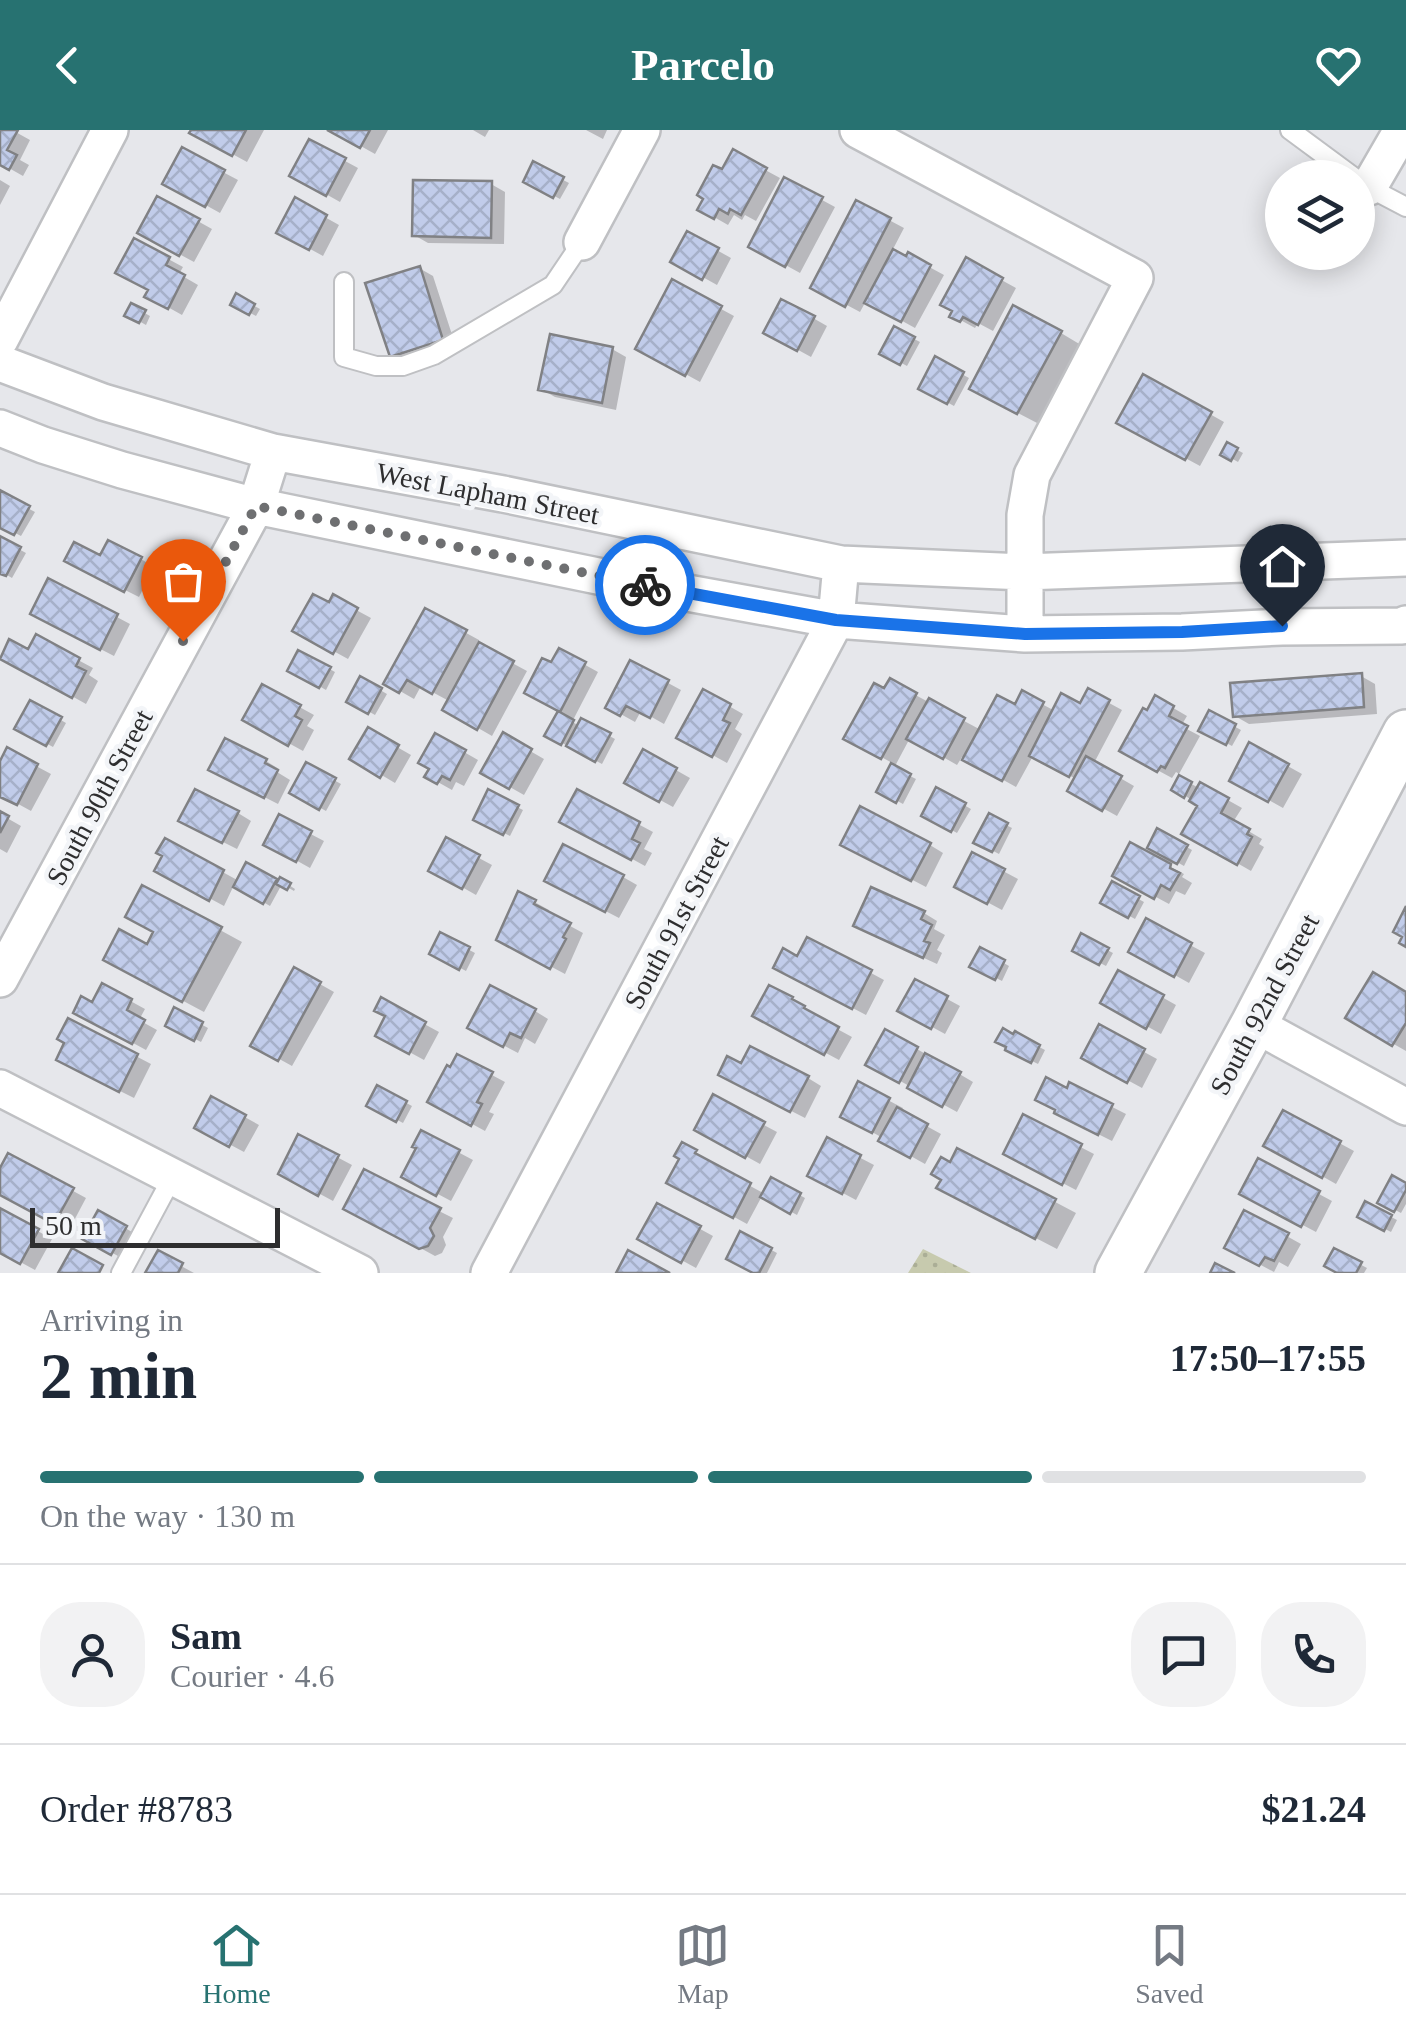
<!DOCTYPE html>
<meta charset="utf-8">
<style>
body{margin:0;font-family:"Times New Roman",serif;background:#f2f2f3;color:#1f2937;height:100vh;display:flex;flex-direction:column;font-size:38px;white-space:nowrap}
*{box-sizing:border-box;margin:0}
p{font-size:32px;color:#747a83}
.icon{flex:none;width:55px;height:55px;fill:none;stroke:currentColor;stroke-width:2;stroke-linecap:round;stroke-linejoin:round}
.map{position:relative;height:1143px;overflow:hidden}
.side{display:flex;flex-direction:column;background:#fff;flex:1}
.side>*{flex:none}
.controls{position:absolute;left:1265px;top:30px;display:grid;gap:20px}
.controls a{display:grid;place-items:center;width:110px;height:110px;border-radius:50%;background:#fff;box-shadow:0 5px 25px #0003;font-size:50px}
.scale{position:absolute;left:30px;bottom:25px;width:250px;box-sizing:border-box;padding-left:10px;border:5px solid #2e2e2f;border-top:0;font-size:28px;line-height:35px;white-space:nowrap;color:#2e2e2f;-webkit-text-stroke:8px #f3f5f8;paint-order:stroke}
.pin{position:absolute;display:grid;place-items:center;width:85px;height:85px;color:#fff;margin:-102px -42px;border-radius:50% 50% 50% 0;rotate:-45deg;box-shadow:0 0 10px #0007}
.pin .icon{rotate:45deg}
.courier{position:absolute;display:grid;place-items:center;width:100px;height:100px;margin:-50px;border:8px solid #1a73e8;border-radius:50%;background:#fff;color:#222;box-shadow:0 2px 12px #0007}
.headline em{font-style:normal;font-weight:600}
.headline div{display:flex;flex-direction:column-reverse}
.headline{display:flex;align-items:center;justify-content:space-between;height:170px;padding:0 40px}
h1{font-size:65px;font-weight:600;line-height:75px}
.bar{display:grid;grid-template-columns:repeat(4,1fr);gap:15px 10px;align-content:center;height:120px;padding:0 40px}
.bar i{height:12px;border-radius:8px;background:#e0e1e3}
.bar .current{background:#277271}
.bar p{grid-column:span 4}
.line{display:flex;align-items:center;gap:25px;padding:0 40px;border-top:2px solid #e0e1e3}
.line div{flex:1}
.round{display:grid;place-items:center;flex:none;width:105px;height:105px;border-radius:40px;background:#f2f2f3}
header{display:flex;justify-content:space-between;align-items:center;height:130px;padding:0 40px;background:#277271;color:#fff;font-size:45px;font-weight:600}
.menu{display:flex;justify-content:space-around;align-items:center;height:140px;border-top:2px solid #e0e1e3;background:#fff;font-size:28px;color:#747a83}
.menu a{display:grid;justify-items:center;gap:5px}
.menu .current{color:#277271}
.map>svg:first-child{display:block}
</style>
<header><svg class="icon" aria-label="back" viewBox="0 0 24 24"><path d="M15 5l-7 7 7 7"/></svg>Parcelo<svg class="icon" aria-label="heart" viewBox="0 0 24 24"><path d="M12 20l-8-8c-3-5 5-10 8-4 3-6 11-1 8 4z"/></svg></header>
<div class="map">
<svg width="1406" height="1143" viewBox="0 0 1406 1143">
<defs>
<pattern id="grass-dots" width="8" height="8" patternUnits="userSpaceOnUse" patternTransform="scale(2.5)"><rect width="8" height="8" fill="#c7caae"/><path d="M2 2h.1M6 6h.1" fill="none" stroke="#abae96" stroke-width="1.8" stroke-linecap="round"/></pattern>
<pattern id="building-cross-hatch" width="8" height="8" patternUnits="userSpaceOnUse" patternTransform="scale(2.5)"><rect width="8" height="8" fill="#c1ccea"/><path d="M0 0l8 8M0 8l8-8" fill="none" stroke="#a6b0c9"/></pattern>
</defs>
<rect width="100%" height="100%" fill="#e6e7eb"/>
<path fill="url(#grass-dots)" d="M923 1119 971 1143H908Z"/>
<path fill="#0003" d="M0 0H12L30 10 20 30 29 35 23 46 0 33Z
M194 0H264L247 32 192 2Z
M332 0H388L375 24Z
M473 0H489L485 7Z
M586 0H607L603 9Z
M310 12 358 38 340 72 292 45Z
M183 21 238 50 220 83 166 53Z
M734 23 780 48 756 91 745 85 742 90 734 85 728 95 700 79Z
M534 35 569 53 560 69 526 51Z
M0 50 10 56 0 75Z
M785 50 835 77 800 143 751 116Z
M491 54 505 62 504 114 428 113 414 105Z
M158 69 212 99 194 132 140 103Z
M296 71 339 95 323 126 279 102Z
M857 73 904 98 892 121 907 129 909 126 944 145 915 198 866 171 860 182 813 157Z
M688 104 731 128 717 155 674 131Z
M135 111 183 137 179 144 198 155 182 185 148 166 151 160Z
M967 131 1016 158 993 201 978 193 975 198 953 186Z
M419 138 433 146 456 217 406 234 392 226Z
M673 153 734 186 700 252 638 218Z
M237 167 260 179 256 186 233 174Z
M132 176 150 186 146 195 128 185Z
M813 188 827 196 811 227 780 210Z
M895 199 920 212 907 236 883 223Z
M1061 203 1081 215 1039 294 993 270Z
M612 219 626 227 616 280 555 267 541 259Z
M936 230 969 248 954 276 921 258Z
M1144 247 1224 292 1200 336 1119 292Z
M1228 315 1243 323 1238 332 1224 324Z
M1 364 35 382 21 406 0 395Z
M0 409 26 423 12 448 0 441Z
M101 429H141L154 437 139 467 81 438Z
M49 451 130 494 114 526 46 491Z
M334 468 371 488 348 529 295 500 330 476Z
M426 481 479 510 477 514 527 541 492 606 445 579 449 571 421 556 414 569 386 553Z
M37 508 93 538 89 545 98 551 86 574 2 527 29 523Z
M560 521 598 542 572 592 580 596 582 591 615 609 602 634 547 605 561 580Z
M300 523 335 542 326 560 291 540Z
M631 533 681 560 664 594 641 581 635 592 608 577Z
M1361 546 1375 554 1377 584 1249 594 1235 586Z
M361 549 387 564 375 585 350 571Z
M891 552 981 600 1016 578 1023 564 1055 581 1081 576 1089 562 1122 580 1094 633 1134 656 1117 686 1070 660 1076 649 1033 626 1016 657 962 627 957 635 910 608 894 638 916 649 903 674 879 661 894 634 847 608Z
M263 557 314 585 307 596 314 600 303 621 245 589Z
M704 562 743 584 735 599 742 604 727 633 680 607Z
M1156 568 1187 586 1181 596 1200 606 1179 644 1176 642 1172 648 1122 621Z
M31 573 66 593 53 617 18 598Z
M1210 583 1241 600 1232 616 1202 600Z
M369 601 411 625 395 653 353 628Z
M436 606 478 630 464 656 456 652 452 660 427 646 432 638Z
M504 606 544 629 524 665 483 642Z
M1250 615 1302 644 1283 678 1233 650Z
M8 621 51 644 31 681 0 664V636Z
M644 622 690 648 673 677 627 652Z
M266 631 279 639 277 642 290 650 278 674 225 647Z
M307 635 341 654 326 681 292 662Z
M1180 648 1199 658 1201 655 1242 678 1233 692 1262 709 1259 714 1264 717 1251 741 1185 703 1200 675 1174 659Z
M937 660 971 679 957 703 924 685Z
M578 662 653 702 644 719 652 723 645 736 563 691Z
M489 663 523 680 510 706 476 689Z
M238 683 251 691 237 719 195 698Z
M0 684 21 696 7 723 0 719Z
M990 687 1012 698 999 724 976 712Z
M280 688 324 711 310 738 267 714Z
M1158 701 1192 720 1184 736 1150 717Z
M166 711 239 751 247 736 279 753 281 750 295 759 294 761 282 754 270 776 234 755 224 776 157 740 165 725Z
M447 711 492 735 476 765 432 740Z
M930 715 943 723 926 757 857 721Z
M1131 716 1184 744 1182 747 1192 753 1185 765 1176 761 1169 774 1115 745Z
M973 725 1018 749 1002 780 957 756Z
M623 747 637 755 619 788 561 758Z
M1113 755 1144 772 1135 789 1104 772Z
M143 758 242 812 204 882 127 841 148 817 156 802Z
M520 764 549 780 548 784 583 803 565 844 499 809Z
M924 783 937 791 934 799 945 805 937 820 942 823 937 834 870 803Z
M1147 792 1205 823 1189 853 1132 821Z
M441 805 475 823 466 841 432 823Z
M1082 807 1113 823 1106 836 1075 820Z
M981 820 1009 836 1002 851 973 836Z
M798 829 871 843 884 850 866 885 790 845Z
M295 840 334 862 292 936 254 915Z
M1119 843 1176 875 1161 904 1103 872Z
M916 852 960 876 945 904 901 880Z
M103 856 145 879 139 890 157 900 146 920 76 882 93 875Z
M1406 864V921L1348 888Z
M792 869 806 877 805 879 817 888 852 907 839 930 755 885Z
M382 871 439 902 424 930 378 905 388 886Z
M175 880 208 898 201 912 168 895Z
M535 881 548 889 535 914 525 908 518 923 484 905Z
M69 891 151 934 134 968 72 937 68 912Z
M1100 898 1157 929 1142 958 1085 927Z
M1016 905 1045 920 1038 934 1008 919Z
M917 919 973 952 957 982 869 934Z
M458 927 505 952 489 982 494 984 485 1001 430 971Z
M742 937 808 948 821 956 805 988 735 952Z
M859 955 903 978 901 982 941 1004 925 1034 882 1010 883 1008 857 994Z
M1071 956 1126 984 1112 1011 1070 990 1068 961Z
M378 958 412 976 403 993 369 975Z
M714 968 777 1002 760 1034 697 999Z
M212 969 259 995 244 1022 197 997Z
M1284 983 1354 1021 1336 1054 1267 1015Z
M1024 988 1094 1024 1076 1060 1020 1031Z
M422 1003 473 1030 451 1071 404 1046Z
M299 1007 352 1035 333 1071 281 1043Z
M828 1011 874 1035 856 1070 824 1053Z
M683 1016 709 1030 708 1033 765 1064 772 1050 805 1068 797 1085 762 1066 747 1094 670 1052 682 1028Z
M959 1021 1076 1083 1057 1119 960 1069Z
M9 1026 86 1068 69 1100 0 1063V1044Z
M1259 1032 1332 1071 1316 1102 1242 1063Z
M1406 1056V1074L1401 1083 1380 1072Z
M1366 1074 1397 1090 1391 1102 1360 1086Z
M658 1076 713 1106 696 1138 641 1108Z
M347 1078 439 1081 453 1088 443 1107 446 1115 442 1123 435 1126Z
M0 1080 52 1109 35 1140 0 1121Z
M99 1083 132 1102 118 1126 85 1108Z
M1245 1083 1301 1114 1288 1137 1279 1132 1274 1142 1227 1117Z
M741 1104 777 1123 767 1143H757L729 1128Z
M1335 1121 1367 1138 1364 1143H1342L1328 1135Z
M159 1124 194 1143H148Z"/>
<path fill="url(#building-cross-hatch)" stroke="#808184" stroke-width="2.5" d="M0 0H18L7 20 17 25 9 40 0 35Z
M191 0H246L232 26 189 3Z
M327 0H370L360 18Z
M309 9 346 28 326 66 289 46Z
M182 17 225 40 205 77 162 54Z
M733 19 767 38 741 85 730 79 728 84 719 79 714 89 697 80 703 69 697 65 713 35 722 39Z
M533 31 564 47 553 68 523 52Z
M784 47 823 67 785 137 748 117Z
M413 50 492 51 491 108 412 106Z
M157 66 200 89 179 126 137 103Z
M295 67 327 85 309 120 276 103Z
M856 70 891 88 845 177 810 158Z
M687 101 719 118 702 150 670 132Z
M134 108 170 127 166 135 185 145 168 179 144 167 148 160 115 143Z
M893 119 906 126 908 122 931 135 901 192 864 173Z
M966 127 1003 148 978 195 963 187 960 192 949 187 952 181 940 175Z
M420 136 443 210 390 227 365 153Z
M672 149 722 176 685 246 635 219Z
M236 163 255 174 249 185 230 175Z
M781 169 815 186 797 221 763 203Z
M131 173 146 180 139 193 124 186Z
M1013 175 1062 201 1017 284 969 259Z
M894 196 915 207 900 235 879 224Z
M550 204 613 217 602 273 538 260Z
M935 226 964 242 947 274 918 259Z
M1143 244 1212 282 1185 330 1116 293Z
M1227 312 1238 318 1231 331 1220 325Z
M0 360 30 376 14 405 0 398Z
M0 406 21 417 6 446 0 444Z
M108 410 142 427 124 462 64 431 74 412 100 425Z
M48 448 118 484 100 520 30 484Z
M313 464 329 472 333 464 358 478 333 524 292 501Z
M425 478 467 500 432 564 407 550 399 563 383 554Z
M36 504 80 528 76 536 86 541 72 568 0 529 9 509 28 519Z
M479 512 514 531 477 600 442 580Z
M559 518 586 532 560 582 524 563 542 528 551 532Z
M298 520 331 537 319 558 287 541Z
M630 530 669 550 650 588 626 576 620 586 605 578Z
M1362 543 1364 577 1233 587 1230 553Z
M360 546 382 558 368 584 346 572Z
M890 548 917 563 881 629 843 609 874 553 884 558Z
M262 554 301 575 295 586 302 590 288 616 242 590Z
M1088 558 1110 570 1069 647 1029 626 1061 563 1080 573Z
M703 559 731 574 723 590 730 593 712 627 676 608Z
M1022 560 1044 572 1002 651 962 630 997 565 1015 574Z
M1155 565 1174 576 1169 586 1188 596 1165 638 1161 636 1157 642 1119 621 1143 578 1147 580Z
M929 568 965 588 943 629 906 609Z
M30 570 62 587 46 616 14 599Z
M1209 580 1236 594 1226 615 1198 601Z
M558 581 574 590 561 615 544 606Z
M581 588 611 603 595 632 566 616Z
M368 597 399 615 380 648 349 629Z
M503 602 532 619 509 659 480 643Z
M435 603 466 620 450 650 442 646 437 654 424 647 429 639 418 633Z
M225 608 267 629 265 633 278 640 264 668 208 640Z
M1249 612 1289 634 1268 672 1229 651Z
M7 617 38 634 17 675 0 667V631Z
M643 619 677 638 659 672 624 653Z
M1086 626 1122 646 1102 681 1067 661Z
M306 632 336 648 319 680 289 663Z
M891 633 911 644 896 673 876 662Z
M1179 645 1192 652 1184 668 1171 660Z
M1200 652 1229 668 1221 683 1250 699 1247 704 1252 707 1237 735 1181 704 1197 676 1189 671Z
M936 657 966 673 951 702 921 686Z
M195 659 239 681 222 713 178 691Z
M488 659 519 675 503 705 473 690Z
M577 659 640 692 632 709 640 713 631 730 559 692Z
M860 676 931 713 911 751 840 715Z
M0 681 9 686 0 703Z
M989 683 1008 693 992 722 973 713Z
M279 684 312 701 296 732 263 715Z
M1157 698 1188 715 1177 734 1147 718Z
M446 707 480 725 462 759 428 741Z
M165 708 224 740 209 771 154 741 162 726 156 723Z
M1130 712 1171 734 1170 738 1180 743 1170 760 1161 755 1154 769 1112 746Z
M563 714 624 745 605 782 544 751Z
M972 722 1005 739 987 774 954 757Z
M246 732 277 749 263 774 233 757Z
M280 747 291 753 287 760 276 754Z
M1112 751 1140 766 1128 788 1100 773Z
M142 755 222 797 182 872 103 830 119 799 147 814 153 802 125 787Z
M871 757 925 781 921 789 932 795 924 811 930 813 923 828 853 796Z
M518 761 536 770 534 774 571 793 563 807 566 809 550 839 496 810Z
M1406 776V817L1399 813 1402 807 1393 802Z
M1146 788 1192 813 1174 847 1128 822Z
M440 802 470 817 459 840 429 824Z
M1081 803 1109 818 1099 835 1072 821Z
M807 807 872 840 852 879 773 838 783 818 797 826Z
M980 817 1005 830 995 850 969 837Z
M294 837 321 852 278 931 250 916Z
M1118 840 1164 865 1146 899 1100 873Z
M1373 842 1406 862V893L1392 916 1345 888Z
M915 849 948 866 931 899 897 881Z
M102 853 132 869 127 880 145 890 132 914 73 883 81 866 92 872Z
M490 855 536 879 521 908 510 903 503 917 467 898Z
M769 855 793 867 792 869 805 876 804 878 839 897 824 925 752 886Z
M381 867 426 892 409 924 375 906 385 886 374 881Z
M174 877 203 892 194 911 165 896Z
M68 888 138 924 119 962 56 930 64 913 57 909Z
M1099 894 1145 919 1127 953 1081 928Z
M1003 898 1013 904 1015 901 1040 915 1031 933 1005 920 1006 917 995 912Z
M885 899 918 917 899 953 865 935Z
M750 916 809 946 790 982 718 945 727 926 741 933Z
M925 923 961 942 942 977 907 958Z
M457 924 493 942 477 972 482 974 471 996 427 972 447 935 450 937Z
M1046 947 1067 958 1069 952 1113 974 1098 1005 1054 983 1055 980 1035 970Z
M858 951 890 968 872 1003 840 987Z
M377 955 407 971 396 992 366 976Z
M713 964 765 992 745 1028 694 1000Z
M211 966 246 985 229 1017 194 998Z
M897 977 928 994 910 1028 878 1011Z
M1283 980 1341 1011 1322 1048 1263 1016Z
M1023 984 1082 1014 1062 1055 1003 1024Z
M421 1000 460 1020 436 1066 401 1047 416 1018 412 1017Z
M298 1004 339 1025 318 1066 278 1044Z
M827 1007 861 1025 842 1064 807 1046Z
M682 1012 697 1020 695 1023 751 1053 733 1088 666 1053 679 1029 674 1026Z
M957 1018 1056 1069 1035 1109 936 1058 941 1050 931 1044 941 1027 950 1032Z
M8 1023 74 1058 54 1094 0 1065V1038Z
M1258 1028 1320 1061 1301 1097 1239 1064Z
M364 1039 441 1078 430 1098 434 1106 428 1116 419 1119 343 1079Z
M1392 1045 1406 1053V1060L1394 1082 1377 1073Z
M771 1047 801 1063 790 1084 760 1067Z
M1365 1071 1392 1085 1384 1101 1357 1087Z
M657 1073 701 1096 681 1133 637 1109Z
M0 1078 39 1099 20 1134 0 1123Z
M98 1080 127 1096 111 1125 82 1109Z
M1244 1080 1289 1103 1274 1131 1265 1127 1259 1136 1224 1118Z
M740 1101 772 1118 759 1143H753L726 1129Z
M72 1118 103 1135 99 1143H58Z
M1334 1118 1362 1132 1356 1143H1337L1324 1136Z
M158 1120 183 1133 178 1143H145Z
M628 1120 670 1143H616Z
M1215 1133 1235 1143H1210Z"/>
<g fill="none" stroke-linecap="round" stroke-linejoin="round">
<g stroke="#bfc0c3" stroke-width="22">
<path id="service" d="M1290 0 1355 48
M1366 56 1406 77
M344 152V227L376 236H403L434 225 553 155 582 112
M121 1143 173 1046"/>
</g>
<g stroke="#bfc0c3" stroke-width="40">
<path id="minor" d="M858 0 1135 148 1032 345 1025 385V504
M1369 57 1402 0
M582 112 642 0
M0 210 110 0
M0 233 103 272 273 322 503 364 841 434 1024 442 1406 428
M0 298 43 315 122 340 256 376 627 452 836 490 1025 504 1182 502 1282 497 1402 496 1406 494
M0 849 256 376 273 322
M1254 894 1406 977
M0 958 360 1143
M489 1143 836 490 841 434"/>
</g>
<g stroke="#bfc0c3" stroke-width="50">
<path id="tertiary" d="M1118 1143 1254 894 1406 603"/>
</g>
<use href="#service" stroke="#fff" stroke-width="18"/>
<use href="#minor" stroke="#fff" stroke-width="35"/>
<use href="#tertiary" stroke="#fff" stroke-width="45"/>
</g>
<g fill="none" stroke-linecap="round" stroke-linejoin="round">
<path stroke="#6e6f71" stroke-width="10" stroke-dasharray="0 18" d="M183 511 256 376 645 455"/>
<path stroke="#1a73e8" stroke-width="12" d="M645 455 836 490 1025 504 1182 502 1282 496"/>
</g>
<g text-anchor="middle" stroke-width="9" stroke-linejoin="round" paint-order="stroke">
<g font-size="28" fill="#2e2e2f" stroke="#f3f5f8">
<text transform="translate(488 363) rotate(11)" y="10">West Lapham Street</text>
<text transform="translate(99 667) rotate(-62)" y="10">South 90th Street</text>
<text transform="translate(676 792) rotate(-62)" y="10">South 91st Street</text>
<text transform="translate(1264 874) rotate(-62)" y="10">South 92nd Street</text>
</g>
</g>
</svg>
<div class="controls">
<a><svg class="icon" aria-label="layers" viewBox="0 0 24 24"><path d="M12 4l9 5-9 5-9-5zM3 14l9 5 9-5"/></svg></a>
</div>
<div class="scale">50 m</div>
<div class="pin" style="left:183px;top:511px;background:#ea580c"><svg class="icon" aria-label="bag" viewBox="0 0 24 24"><path d="M5 8h14l-1 12H6zM9 8a3 3 0 0 1 6 0"/></svg></div>
<div class="pin" style="left:1282px;top:496px;background:#1f2937"><svg class="icon" aria-label="home" viewBox="0 0 24 24"><path d="M3 11l9-7 9 7M6 9v11h12V9"/></svg></div>
<div class="courier" style="left:645px;top:455px"><svg class="icon" aria-label="bike" viewBox="0 0 24 24"><circle cx="6" cy="16" r="4"/><circle cx="18" cy="16" r="4"/><path d="M6 16l4-8h5l3 8M10 8l3 8H6M13 5h3"/></svg></div>
</div>
<section class="side">
<div class="headline"><div><h1>2 min</h1><p>Arriving in</p></div><em>17:50–17:55</em></div>
<div class="bar"><i class="current"></i><i class="current"></i><i class="current"></i><i></i><p>On the way · 130 m</p></div>
<div class="line" style="height:180px"><a class="round"><svg class="icon" aria-label="person" viewBox="0 0 24 24"><circle cx="12" cy="8" r="4"/><path d="M4 21q1-7 8-7t8 7"/></svg></a><div><b>Sam</b><p>Courier · 4.6</p></div><a class="round"><svg class="icon" aria-label="chat" viewBox="0 0 24 24"><path d="M4 5h16v11H9l-5 4z"/></svg></a><a class="round"><svg class="icon" aria-label="phone" viewBox="0 0 24 24"><path d="M5 4h4l2 5-3 2q2 4 5 5l2-3 5 2v4C11 20 4 13 5 4z"/></svg></a></div>
<div class="line" style="height:130px"><div>Order #8783</div><b>$21.24</b></div>
</section>
<nav class="menu">
<a class="current"><svg class="icon" aria-label="home" viewBox="0 0 24 24"><path d="M3 11l9-7 9 7M6 9v11h12V9"/></svg>Home</a>
<a><svg class="icon" aria-label="map" viewBox="0 0 24 24"><path d="M3 6l6-2 6 2 6-2v14l-6 2-6-2-6 2zM9 4v14M15 6v14"/></svg>Map</a>
<a><svg class="icon" aria-label="saved" viewBox="0 0 24 24"><path d="M7 4h10v16l-5-4-5 4z"/></svg>Saved</a>
</nav>
